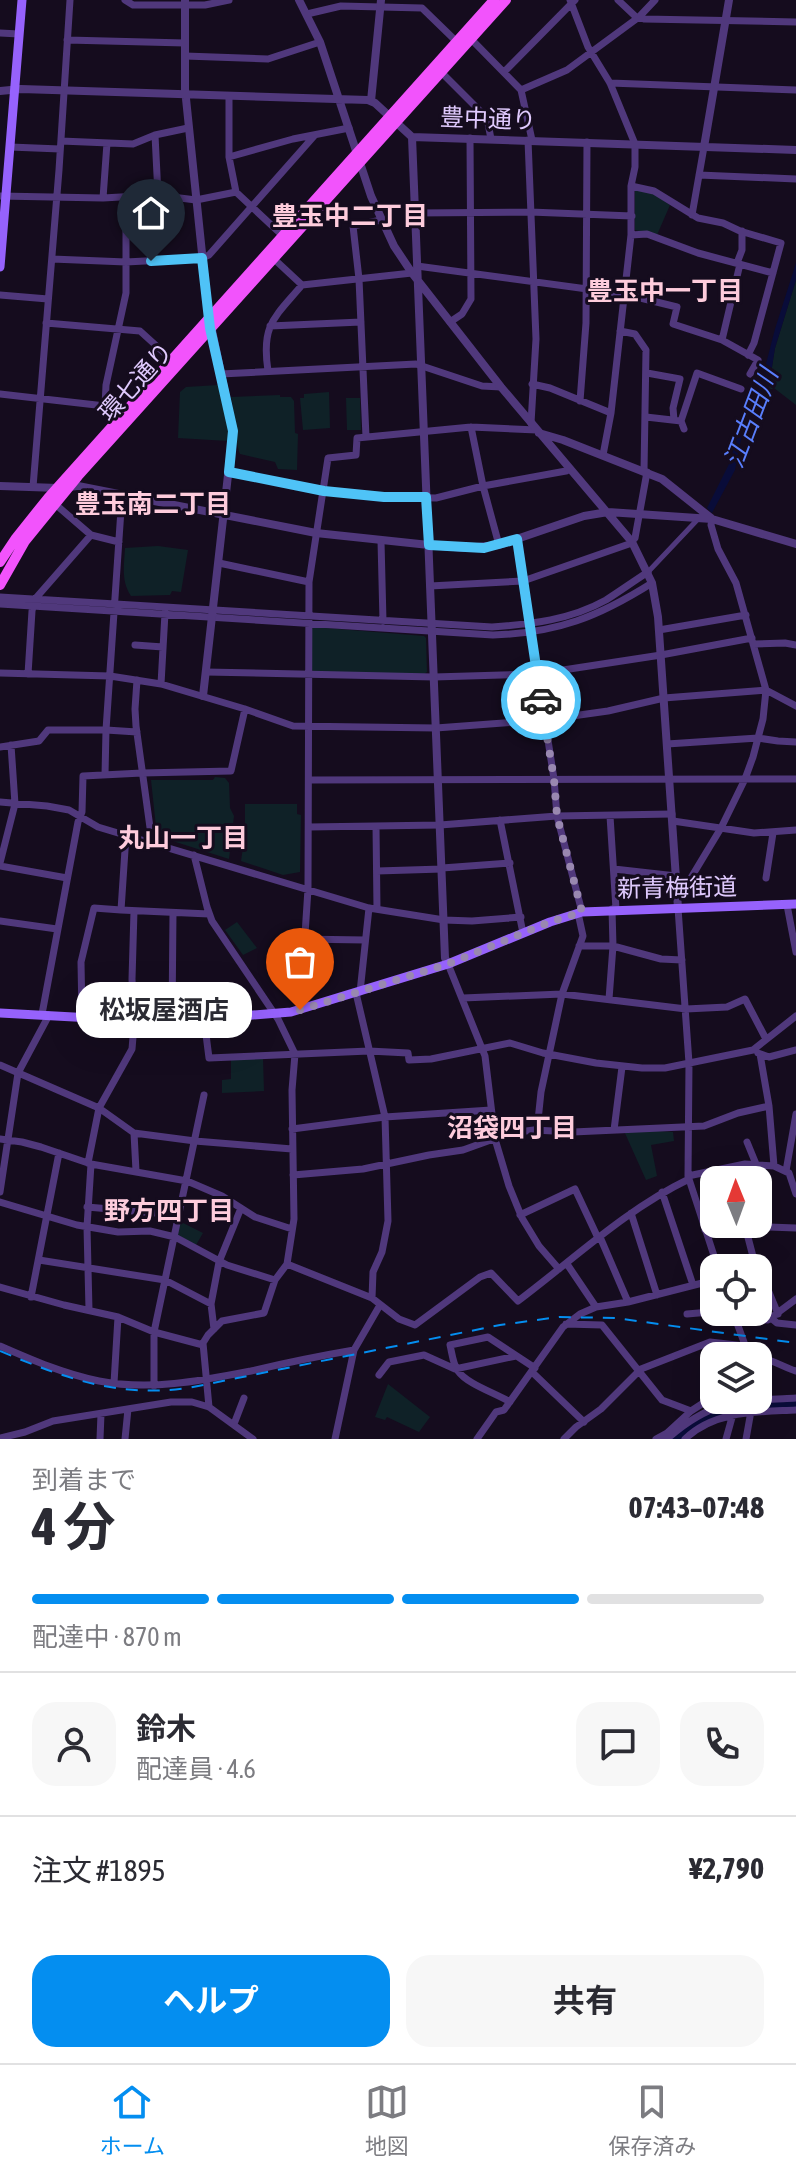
<!DOCTYPE html>
<html lang="ja">
<meta charset="utf-8">
<style>
body{margin:0;font-family:"Asap Condensed","Noto Sans JP",sans-serif;background:#f7f7f7;color:#2b2b33;height:100vh;display:flex;flex-direction:column;font-size:30px;white-space:nowrap}
*{box-sizing:border-box;margin:0}
p{font-size:26px;color:#7c7c81}
.icon{flex:none;width:44px;height:44px;fill:none;stroke:currentColor;stroke-width:2;stroke-linecap:round;stroke-linejoin:round}
.map{position:relative;height:1439px;overflow:hidden}
.panel{display:flex;flex-direction:column;background:#fff;flex:1}
.panel>*{flex:none}
.needle{width:52px;rotate:359deg}
.buttons{position:absolute;left:700px;top:1166px;display:grid;gap:16px}
.buttons a{display:grid;place-items:center;width:72px;height:72px;border-radius:16px;background:#fff;box-shadow:0 8px 32px #0002;font-size:40px}
.pin{position:absolute;display:grid;place-items:center;width:68px;height:68px;color:#fff;margin:-82px -34px;border-radius:50% 50% 50% 0;rotate:-45deg;box-shadow:0 0 8px #0007}
.pin .icon{rotate:45deg}
.courier{position:absolute;display:grid;place-items:center;width:80px;height:80px;margin:-40px;border:6px solid #4fc3f7;border-radius:50%;background:#fff;color:#222;box-shadow:0 2px 10px #0007}
.bubble{position:absolute;height:56px;border-radius:24px;background:#fff;box-shadow:0 8px 32px #0002;font-size:26px;font-weight:700;line-height:56px;text-align:center}
.overview em{font-style:normal;font-weight:700}
.overview div{display:flex;flex-direction:column-reverse}
.overview{display:flex;align-items:center;justify-content:space-between;height:136px;padding:0 32px}
h1{font-size:52px;font-weight:700;line-height:60px}
.bar{display:grid;grid-template-columns:repeat(4,1fr);gap:12px 8px;align-content:center;height:96px;padding:0 32px}
.bar i{height:10px;border-radius:6px;background:#e1e1e2}
.bar .selected{background:#048ef0}
.bar p{grid-column:span 4}
.line{display:flex;align-items:center;gap:20px;padding:0 32px;border-top:2px solid #e1e1e2}
.line div{flex:1}
.round{display:grid;place-items:center;flex:none;width:84px;height:84px;border-radius:24px;background:#f7f7f7}
.action{display:flex;gap:16px;margin-top:auto;padding:16px 32px}
.action a{flex:1;height:92px;border-radius:24px;background:#048ef0;color:#fff;font-size:32px;font-weight:700;line-height:92px;text-align:center}
.action a+a{background:#f7f7f7;color:#2b2b33}
.tab-bar{display:flex;justify-content:space-around;align-items:center;height:112px;border-top:2px solid #e1e1e2;background:#fff;font-size:22px;color:#7c7c81}
.tab-bar a{display:grid;justify-items:center;gap:4px}
.tab-bar .selected{color:#048ef0}
.map>svg:first-child{display:block}
</style>
<div class="map">
<svg width="796" height="1439" viewBox="0 0 796 1439">
<rect width="100%" height="100%" fill="#150c1e"/>
<path fill="#0f2127" d="M635 189 654 194 670 205 657 235 635 230Z
M796 280V405L774 388 765 392 769 385 775 348Z
M218 385 228 428V441L178 438 180 392 186 387Z
M329 392 330 428 303 430 300 398H304V394Z
M280 395V397H291L294 401 295 433 298 434 297 470 278 469 275 462 240 454C235 442 235 413 231 397Z
M346 398H360L361 430H347Z
M158 546 188 550 181 592 172 591 170 595 131 596C121 581 124 566 125 548Z
M314 627 424 636 426 638 427 672 424 674 314 672 312 670V629Z
M215 777 225 778 229 783 230 808 234 816 229 859 157 836 151 780H213Z
M245 804H297V814L301 815 300 872 283 875 241 861 245 834Z
M237 922 257 948 243 955 225 930Z
M263 1058 264 1091 222 1093V1080L231 1079V1059Z
M640 1130 673 1132 674 1141 651 1145 657 1176 646 1180 624 1131Z
M179 1221 203 1233 196 1245 176 1234Z
M388 1384 430 1417 419 1432 387 1417 385 1420 375 1417Z"/>
<path fill="#090c39" d="M796 263V280L775 348 769 386 750 411 744 424 735 470 712 513 707 508 732 458 735 431 738 422 761 383 775 329Z
M796 1400V1408L739 1412 683 1439H670L691 1421 727 1406Z"/>
<g fill="none" stroke-linecap="round" stroke-linejoin="round">
<path stroke="#50387c" stroke-width="5" d="M648 572 699 518"/>
<path stroke="#50387c" stroke-width="7" d="M125 0 133 5H205L229 0
M570 0 588 47 610 83 635 144V167L631 186V235L611 413 603 455
M618 0 635 16 644 19 796 22
M307 14 341 6 422 8 457 42
M0 33 19 34
M471 39 521 90 532 140
M67 40 185 43
M185 56 268 59 320 42
M441 72 487 118 491 139
M504 72 575 0
M610 83 796 90
M521 90 567 70 639 17 655 0
M229 96V157L236 192 283 236
M155 135 158 195
M528 140 536 339 531 423
M61 141 133 144 155 135 188 128
M10 147 60 149
M229 157 293 139 349 128
M699 175 796 179
M631 186 654 191 698 218 723 223 740 231 781 243 754 343 748 355
M0 196 103 198 156 195 196 200 236 192
M103 198 107 143
M415 213 530 212 632 216
M692 215 704 147
M631 235 647 234 698 253 773 273
M273 258 302 285
M52 259 126 262 202 258 209 255 315 135
M737 263 742 250V231
M417 266 624 294 677 307 673 324 722 340 758 360 750 374
M0 295 48 299
M450 322 462 314 471 299 470 138
M46 323 140 331 172 360
M270 326 361 322
M620 331 635 334 646 350 644 471
M722 340 740 264
M268 371C261 325 274 318 302 285L412 273
M647 373 680 379 673 408 674 420
M221 374 416 364 482 386 501 387
M532 384 550 388 611 413
M0 394 105 406 119 418
M580 401 586 323 587 142
M105 406 106 385 126 293V197
M646 417 681 421 684 429
M681 421 697 373 741 389
M471 427 483 486 499 545
M366 437 359 279 353 226 381 220
M229 472 324 491 384 497 436 498 483 486 566 471 570 469
M33 487 59 170 70 0
M122 495 106 730 137 732
M55 504 91 535 119 542
M517 539 554 779 557 816 582 912
M381 541 383 621
M219 563 309 582
M430 586 523 581 629 544 635 538 647 472
M0 597 492 627C532 624 570 620 606 600 620 591 634 581 648 572
M0 604 493 635C557 633 598 617 652 583
M659 630 746 615
M753 644 785 643 796 645
M135 645 163 647
M206 672 434 677 537 674 661 655 752 638
M0 673 110 676 161 684 245 709 293 726 436 728 544 720 608 711 664 698 766 690 796 706
M28 674 32 611 35 599 91 535
M137 680 135 709 136 726 152 842
M161 684 165 613
M667 744 758 738 778 741 796 742
M0 747 39 741 48 730H106L105 775
M309 780 796 779
M0 802 47 806 69 810 98 827 369 908 444 920 472 921 521 917
M610 816 616 909
M500 820 523 933
M673 821 754 833 796 830
M376 826 377 909
M309 827 440 825 557 816 672 814
M126 835 121 910 209 914
M194 855 207 907 212 921 278 1019 295 1054 292 1090 294 1219 287 1264 275 1280 264 1313 222 1321 208 1335 203 1343 209 1407
M0 863 15 804 11 745
M0 866 67 878
M442 868 510 863
M614 869 676 876
M377 871 442 869
M766 878 773 833
M677 893 686 886 721 828 745 779 753 757 763 719 766 690 736 583 718 549 711 525 712 519
M787 905 796 952
M678 908 689 1063 688 1176 718 1268
M0 921 57 929
M290 942 298 939 365 940
M579 946H613L661 959 682 960
M448 964 485 1056 495 1139 509 1186 522 1218 539 1246 559 1269
M360 992 369 908
M356 993 385 1117 388 1221 382 1252 373 1272 372 1298
M463 998 562 994 686 1009 727 1007 745 999 766 1039
M609 999 613 946 612 909
M300 1010 308 889 309 582 328 458 356 455 357 438 471 427 537 430
M42 1014 78 822 82 812 83 776 142 773 231 771 245 709
M82 1017 81 962 94 908 121 910
M204 1019 209 1058 369 1051 408 1053 409 1060 431 1059 510 1043 543 1053 596 1063 642 1068H665L753 1050 796 1016
M172 1020 173 913
M758 1053 769 1057 796 1050
M760 1054 769 1106 774 1166 789 1173 796 1194
M0 1065 99 1108 134 1133 195 1141 292 1149
M292 1129 385 1117 491 1110
M537 1130 541 1092 562 994 583 936 578 913
M614 1130 622 1067
M134 1133 136 1171
M0 1139 22 1142 41 1147 91 1164 187 1181 222 1196 255 1217 292 1229
M747 1142 756 1164
M88 1163 99 1108 132 1049 134 1025 132 979 134 911
M786 1171 796 1114
M293 1175 363 1169 429 1155 463 1150 510 1133 534 1130 573 1132 704 1126 738 1113 769 1106
M688 1176 745 1164 774 1166
M0 1192 18 1073 49 1015
M662 1192 693 1285
M0 1202 77 1225 118 1232 150 1231 175 1237 227 1265 275 1280
M87 1207 179 1215
M631 1213 657 1295
M520 1215 575 1189 598 1238
M745 1226 756 1268
M705 1230 745 1226 796 1228
M600 1237 628 1302
M39 1260 165 1280 211 1304
M287 1264 372 1298 399 1319 415 1325 480 1277 491 1273 518 1301C574 1259 625 1210 689 1179
M567 1264 596 1307
M758 1274 764 1280 778 1314
M0 1287 64 1305 118 1317 154 1332 203 1345
M31 1297 59 1153
M89 1310 87 1227 91 1164
M733 1312 749 1356
M687 1314 710 1312 709 1304 714 1303
M736 1318 768 1320 796 1299
M771 1318 777 1323 796 1325
M566 1324 602 1325 662 1400 691 1411
M214 1329 211 1304 219 1262 241 1208
M0 1346C32 1360 64 1374 99 1381 150 1391 200 1381 251 1371 285 1363 319 1356 354 1350
M758 1358C768 1357 785 1368 796 1371
M532 1372 584 1422
M379 1375 389 1362 424 1355 455 1369 516 1356
M114 1383 118 1317
M154 1386V1332L204 1095
M510 1402C495 1393 467 1384 458 1371 453 1365 452 1353 450 1345L488 1337 535 1368
M234 1424 244 1398
M0 1438 25 1432 53 1421 171 1402H192L209 1407 253 1439
M100 1439 101 1414
M125 1439 128 1409
M335 1439 354 1350 380 1305
M477 1439 496 1412 504 1410 563 1327 580 1314 596 1307 628 1302 714 1280
M564 1439 576 1427 601 1409 641 1369 710 1342 745 1346
M656 1439 667 1433 691 1411 714 1396
M667 1439C712 1399 738 1401 796 1398
M685 1439C715 1410 758 1412 796 1410
M726 1439 733 1414
M746 1439 753 1400"/>
<path stroke="#50387c" stroke-width="8" d="M185 0V89L208 311 233 431 203 696
M299 0 320 42 371 196 394 246 412 273 501 387 632 542 652 583 658 617 678 908
M0 91 21 89 368 100 375 103 412 137 796 150
M371 101 381 0
M412 137 445 958 448 964
M704 147 729 0
M539 433 563 440 662 479 711 518
M0 486 58 488 78 486 316 533 429 545 466 548 499 545 584 516 608 512 712 519 796 544"/>
<path stroke="#9662fc" stroke-width="9" d="M0 267 22 0
M0 1013 129 1020 204 1019 291 1012 448 964 550 922 582 912 796 904"/>
<path stroke="#f253fc" stroke-width="10" d="M0 562 16 538 48 498 494 0
M0 585 25 541 78 476 506 0"/>
<path stroke="#048ef0" stroke-width="2" stroke-dasharray="12 10" stroke-linecap="butt" d="M0 1351C64 1378 118 1398 188 1388L500 1325 559 1317 615 1318 796 1343"/>
</g>
<g fill="none" stroke-linecap="round" stroke-linejoin="round">
<path stroke="#9988b0" stroke-width="8" stroke-dasharray="0 14.4" d="M300 1010 448 964 550 922 582 912 557 816 554 779 541 700"/>
<path stroke="#4fc3f7" stroke-width="10" d="M151 261 202 258 210 328 233 431 229 472 324 491 384 497H426L429 545 484 548 517 539 541 700"/>
</g>
<g text-anchor="middle" stroke-width="6" stroke-linejoin="round" paint-order="stroke">
<g font-size="24" fill="#e0cafe" stroke="#150c1e">
<text transform="translate(488 119) rotate(2)" y="8">豊中通り</text>
<text transform="translate(136 382) rotate(-48)" y="8">環七通り</text>
<text transform="translate(677 888) rotate(-1)" y="8">新青梅街道</text>
</g>
<g font-size="26" font-weight="bold" fill="#feccdc" stroke="#150c1e">
<text x="350" y="225">豊玉中二丁目</text>
<text x="665" y="300">豊玉中一丁目</text>
<text x="153" y="513">豊玉南二丁目</text>
<text x="183" y="847">丸山一丁目</text>
<text x="512" y="1137">沼袋四丁目</text>
<text x="169" y="1220">野方四丁目</text>
</g>
<g font-size="26" font-style="italic" fill="#597efc" stroke="#150c1e">
<text transform="translate(751 418) rotate(-69)" y="9">江古田川</text>
</g>
</g>
</svg>
<div class="buttons">
<a><svg class="needle" viewBox="-14 -14 28 28"><path d="M0-13l5 13h-10z" fill="#e53935"/><path d="M0 13l5-13h-10z" fill="#7c7c81"/></svg></a>
<a><svg class="icon" aria-label="locate" viewBox="0 0 24 24"><circle cx="12" cy="12" r="6"/><path d="M12 2v4M12 18v4M2 12h4M18 12h4"/></svg></a>
<a><svg class="icon" aria-label="layers" viewBox="0 0 24 24"><path d="M12 4l9 5-9 5-9-5zM3 14l9 5 9-5"/></svg></a>
</div>
<div class="pin" style="left:300px;top:1010px;background:#ea580c"><svg class="icon" aria-label="bag" viewBox="0 0 24 24"><path d="M5 8h14l-1 12H6zM9 8a3 3 0 0 1 6 0"/></svg></div>
<div class="pin" style="left:151px;top:261px;background:#1f2937"><svg class="icon" aria-label="home" viewBox="0 0 24 24"><path d="M3 11l9-7 9 7M6 9v11h12V9"/></svg></div>
<div class="courier" style="left:541px;top:700px"><svg class="icon" aria-label="car" viewBox="0 0 24 24"><path d="M5 17H2v-5l4-1 3-4h7l3 4 3 1v5h-3M9 17h6M6 11h13"/><circle cx="7" cy="17" r="2"/><circle cx="17" cy="17" r="2"/></svg></div>
<div class="bubble" style="left:76px;top:982px;width:176px">松坂屋酒店</div>
</div>
<section class="panel">
<div class="overview"><div><h1>4 分</h1><p>到着まで</p></div><em>07:43–07:48</em></div>
<div class="bar"><i class="selected"></i><i class="selected"></i><i class="selected"></i><i></i><p>配達中 · 870 m</p></div>
<div class="line" style="height:144px"><a class="round"><svg class="icon" aria-label="person" viewBox="0 0 24 24"><circle cx="12" cy="8" r="4"/><path d="M4 21q1-7 8-7t8 7"/></svg></a><div><b>鈴木</b><p>配達員 · 4.6</p></div><a class="round"><svg class="icon" aria-label="chat" viewBox="0 0 24 24"><path d="M4 5h16v11H9l-5 4z"/></svg></a><a class="round"><svg class="icon" aria-label="phone" viewBox="0 0 24 24"><path d="M5 4h4l2 5-3 2q2 4 5 5l2-3 5 2v4C11 20 4 13 5 4z"/></svg></a></div>
<div class="line" style="height:104px"><div>注文 #1895</div><b>¥2,790</b></div>
<div class="action"><a>ヘルプ</a><a>共有</a></div>
</section>
<nav class="tab-bar">
<a class="selected"><svg class="icon" aria-label="home" viewBox="0 0 24 24"><path d="M3 11l9-7 9 7M6 9v11h12V9"/></svg>ホーム</a>
<a><svg class="icon" aria-label="map" viewBox="0 0 24 24"><path d="M3 6l6-2 6 2 6-2v14l-6 2-6-2-6 2zM9 4v14M15 6v14"/></svg>地図</a>
<a><svg class="icon" aria-label="saved" viewBox="0 0 24 24"><path d="M7 4h10v16l-5-4-5 4z"/></svg>保存済み</a>
</nav>
